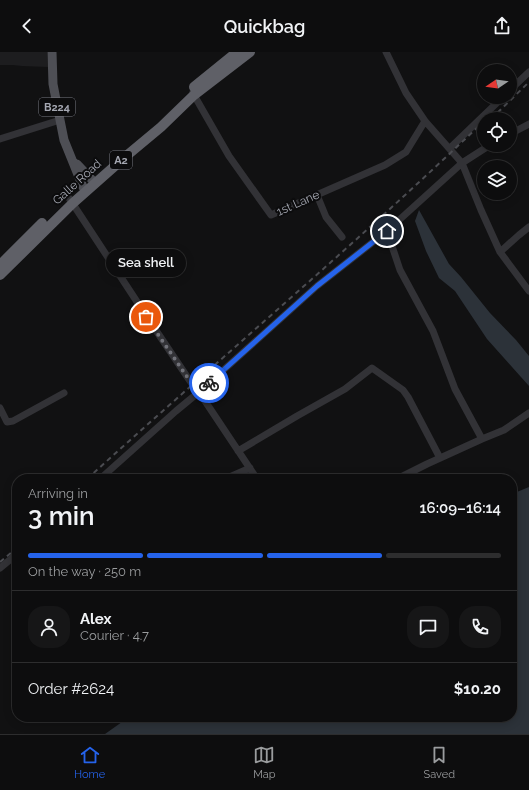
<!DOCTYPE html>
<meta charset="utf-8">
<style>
body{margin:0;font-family:Raleway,sans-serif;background:#161617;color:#f1f3f6;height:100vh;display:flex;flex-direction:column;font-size:15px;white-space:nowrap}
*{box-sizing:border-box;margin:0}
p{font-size:13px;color:#9a9c9e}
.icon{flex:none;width:22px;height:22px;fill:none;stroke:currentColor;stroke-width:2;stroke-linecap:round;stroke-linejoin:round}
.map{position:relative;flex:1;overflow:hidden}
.details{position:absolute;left:12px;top:422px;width:505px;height:248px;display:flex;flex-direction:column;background:#0d0d0e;border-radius:16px;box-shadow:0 2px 10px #0003,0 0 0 1px #2d2d2e}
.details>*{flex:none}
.needle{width:26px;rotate:257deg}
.controls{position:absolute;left:477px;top:12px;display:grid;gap:8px}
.controls a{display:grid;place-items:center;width:40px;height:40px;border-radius:50%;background:#0d0d0e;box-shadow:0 2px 10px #0003,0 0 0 1px #2d2d2e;font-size:20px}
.pin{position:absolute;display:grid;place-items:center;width:34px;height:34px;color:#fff;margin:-17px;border:2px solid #fff;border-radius:50%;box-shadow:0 1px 4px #0007}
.courier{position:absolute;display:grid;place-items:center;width:40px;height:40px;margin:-20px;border:3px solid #2563eb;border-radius:50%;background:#fff;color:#222;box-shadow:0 1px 5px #0007}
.bubble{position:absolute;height:28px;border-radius:14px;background:#0d0d0e;box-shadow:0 2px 10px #0003,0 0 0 1px #2d2d2e;font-size:13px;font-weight:600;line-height:28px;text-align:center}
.headline em{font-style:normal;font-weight:600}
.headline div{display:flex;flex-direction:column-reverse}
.headline{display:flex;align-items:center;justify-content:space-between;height:68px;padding:0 16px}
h1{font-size:26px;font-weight:600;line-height:30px}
.bar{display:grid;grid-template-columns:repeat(4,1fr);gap:6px 4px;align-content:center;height:48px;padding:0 16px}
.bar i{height:5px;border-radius:3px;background:#2d2d2e}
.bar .current{background:#2563eb}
.bar p{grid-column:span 4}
.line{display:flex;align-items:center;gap:10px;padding:0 16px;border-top:1px solid #2d2d2e}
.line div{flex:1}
.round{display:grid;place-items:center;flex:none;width:42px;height:42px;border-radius:16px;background:#161617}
header{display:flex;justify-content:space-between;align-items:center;height:52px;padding:0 16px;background:#0d0d0e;font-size:18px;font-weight:600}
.tab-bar{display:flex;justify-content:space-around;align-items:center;height:56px;border-top:1px solid #2d2d2e;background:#0d0d0e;font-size:11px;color:#9a9c9e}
.tab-bar a{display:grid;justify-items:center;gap:2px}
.tab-bar .current{color:#2563eb}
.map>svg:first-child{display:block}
</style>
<header><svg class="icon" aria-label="back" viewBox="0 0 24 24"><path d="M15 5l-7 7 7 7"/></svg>Quickbag<svg class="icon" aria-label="share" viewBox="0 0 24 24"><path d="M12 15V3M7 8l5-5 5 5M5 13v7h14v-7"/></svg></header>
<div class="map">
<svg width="529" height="682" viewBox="0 0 529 682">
<rect width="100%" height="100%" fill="#111112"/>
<path fill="#1d1d1f" d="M0 0H47L48 15 22 14 13 13H0Z"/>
<path fill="#2c3239" d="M419 158 449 212 461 225 490 261 516 288 529 304V334L487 287 455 239 439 226 426 199 415 169Z
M529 435V682H105L129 665H512V442Z"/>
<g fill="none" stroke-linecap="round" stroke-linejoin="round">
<path stroke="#323236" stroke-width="7" d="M386 0 406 41 425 69 462 111 481 158 500 200 529 239
M510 38 529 20
M193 40 194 43 229 104 271 163 385 113 406 100 425 69
M510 82 529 72
M0 87 60 68
M450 96 503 45
M317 143 326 165 342 185
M69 146 147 265 192 332 199 340 257 427
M387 179 400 218 433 279 455 337 482 387
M500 200 519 183 529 175
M0 356 7 370 13 369 64 341
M238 399 297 364 345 337 372 316 403 338 408 345 440 406
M100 427 176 359 199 340 317 234 387 179 462 111 490 93
M225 427 250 416
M397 427 427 412 482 387 504 378 529 361
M0 516 17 502"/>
<path stroke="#4e4f55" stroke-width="9" d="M52 0 53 32 60 68 64 88 83 135 86 139
M77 112 95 131"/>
<path stroke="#5f6067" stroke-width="10" d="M194 35 237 0
M0 213 42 171
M0 223 73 151 125 105 161 75 194 43 250 0"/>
<path stroke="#4b4c51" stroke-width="2" stroke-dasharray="5 4" stroke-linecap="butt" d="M491 67 529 30
M87 427C219 307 356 192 484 69
M0 510 17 496"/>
</g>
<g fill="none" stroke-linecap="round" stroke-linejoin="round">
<path stroke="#717279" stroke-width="4" stroke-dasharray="0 7.2" d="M146 265 192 332 199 340 209 331"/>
<path stroke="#2563eb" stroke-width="5" d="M209 331 317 234 387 179"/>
</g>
<g text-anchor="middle" stroke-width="4" stroke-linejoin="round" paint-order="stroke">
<g fill="#0c0c0d" stroke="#767880" stroke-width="1">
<rect x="39" y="46" width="36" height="18" rx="3"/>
<rect x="110" y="99" width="22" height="18" rx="3"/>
</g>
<g font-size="11" font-weight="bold" fill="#a4a7b1">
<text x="57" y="59">B224</text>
<text x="121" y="112">A2</text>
</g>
<g font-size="12" fill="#a4a7b1" stroke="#0c0c0d">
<text transform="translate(77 130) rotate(-42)" y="4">Galle Road</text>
<text transform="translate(298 151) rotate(-24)" y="4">1st Lane</text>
</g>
</g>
</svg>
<div class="controls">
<a><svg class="needle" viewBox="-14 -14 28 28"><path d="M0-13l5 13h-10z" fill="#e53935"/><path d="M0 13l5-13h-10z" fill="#9a9c9e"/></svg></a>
<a><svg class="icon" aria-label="locate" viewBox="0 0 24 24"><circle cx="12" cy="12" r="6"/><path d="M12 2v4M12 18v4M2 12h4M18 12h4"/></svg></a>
<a><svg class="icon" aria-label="layers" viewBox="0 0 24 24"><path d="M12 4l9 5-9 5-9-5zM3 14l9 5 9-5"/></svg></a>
</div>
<div class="pin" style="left:146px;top:265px;background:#ea580c"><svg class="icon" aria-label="bag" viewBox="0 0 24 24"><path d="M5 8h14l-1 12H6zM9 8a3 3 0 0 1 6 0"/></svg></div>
<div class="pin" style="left:387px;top:179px;background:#1f2937"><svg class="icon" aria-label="home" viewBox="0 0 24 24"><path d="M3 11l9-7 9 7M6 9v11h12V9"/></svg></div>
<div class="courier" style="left:209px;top:331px"><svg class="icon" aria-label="bike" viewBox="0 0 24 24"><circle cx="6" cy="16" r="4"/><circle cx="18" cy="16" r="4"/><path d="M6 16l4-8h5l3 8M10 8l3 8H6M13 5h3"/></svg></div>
<div class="bubble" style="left:106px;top:197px;width:80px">Sea shell</div>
<section class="details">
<div class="headline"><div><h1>3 min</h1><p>Arriving in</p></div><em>16:09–16:14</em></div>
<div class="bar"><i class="current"></i><i class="current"></i><i class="current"></i><i></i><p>On the way · 250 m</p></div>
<div class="line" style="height:72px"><a class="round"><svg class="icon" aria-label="person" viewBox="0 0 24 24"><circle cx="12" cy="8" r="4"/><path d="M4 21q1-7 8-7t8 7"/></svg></a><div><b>Alex</b><p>Courier · 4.7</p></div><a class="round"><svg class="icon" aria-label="chat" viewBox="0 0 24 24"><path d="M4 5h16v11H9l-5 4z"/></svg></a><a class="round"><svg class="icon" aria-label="phone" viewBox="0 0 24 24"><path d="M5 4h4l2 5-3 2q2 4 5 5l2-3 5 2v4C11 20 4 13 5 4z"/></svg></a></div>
<div class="line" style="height:52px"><div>Order #2624</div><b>$10.20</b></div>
</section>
</div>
<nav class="tab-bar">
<a class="current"><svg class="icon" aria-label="home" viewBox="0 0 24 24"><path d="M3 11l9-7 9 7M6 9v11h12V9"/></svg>Home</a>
<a><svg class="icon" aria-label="map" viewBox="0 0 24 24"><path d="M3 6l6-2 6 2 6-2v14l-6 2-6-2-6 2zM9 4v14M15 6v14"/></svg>Map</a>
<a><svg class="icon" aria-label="saved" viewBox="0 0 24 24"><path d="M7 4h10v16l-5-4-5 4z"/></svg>Saved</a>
</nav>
